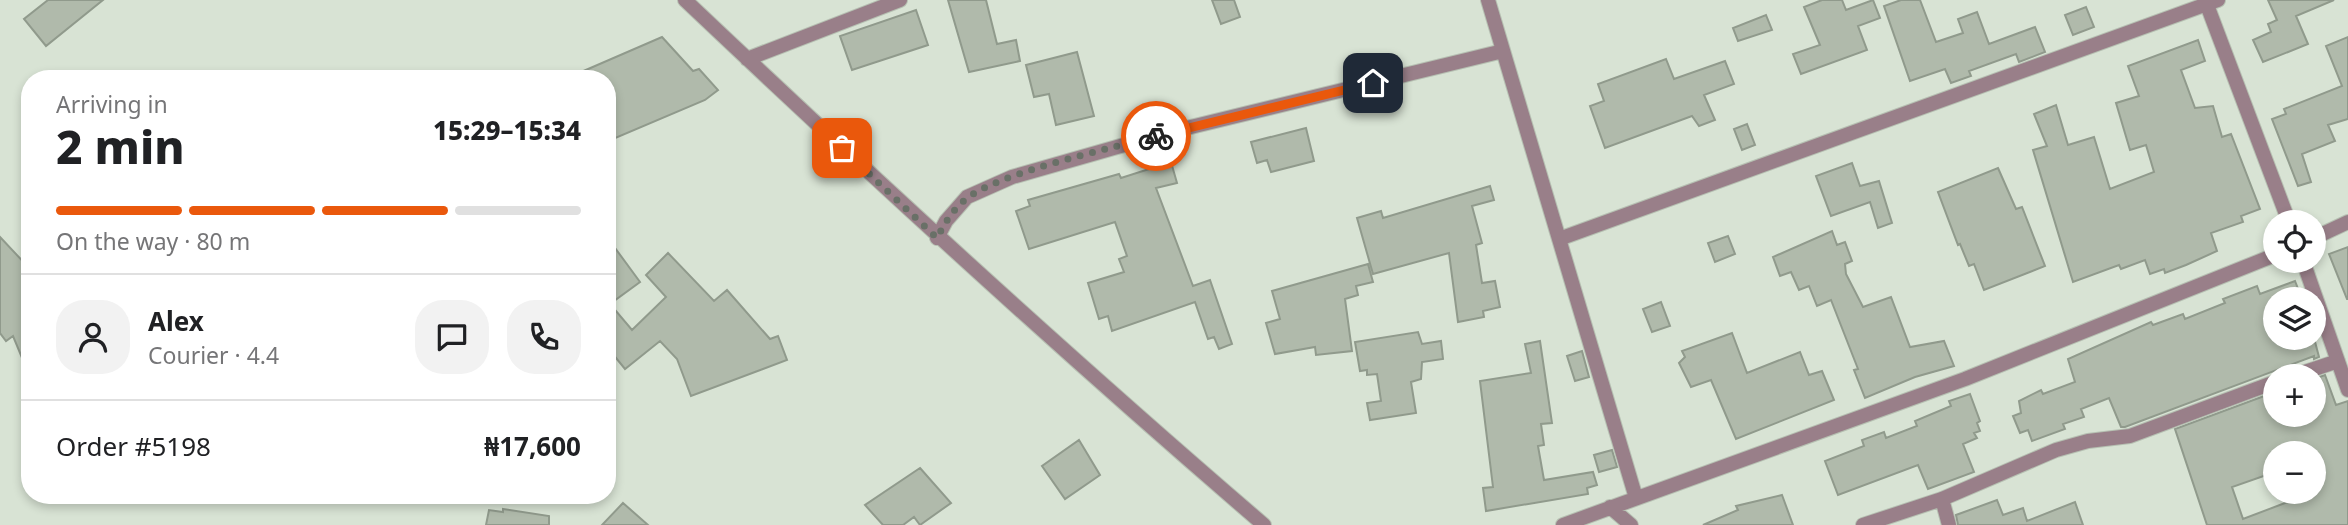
<!DOCTYPE html>
<meta charset="utf-8">
<style>
body{margin:0;font-family:"Noto Sans",sans-serif;background:#f2f2f2;color:#202124;height:100vh;display:flex;flex-direction:column;font-size:26px;white-space:nowrap}
*{box-sizing:border-box;margin:0}
p{font-size:23px;color:#757577}
.icon{flex:none;width:38px;height:38px;fill:none;stroke:currentColor;stroke-width:2;stroke-linecap:round;stroke-linejoin:round}
.map{position:relative;flex:1;overflow:hidden}
.drawer{position:absolute;left:21px;top:70px;width:595px;height:434px;display:flex;flex-direction:column;background:#fff;border-radius:28px;box-shadow:0 4px 10px #0003}
.drawer>*{flex:none}
.controls{position:absolute;left:2263px;top:210px;display:grid;gap:14px}
.controls a{display:grid;place-items:center;width:63px;height:63px;border-radius:50%;background:#fff;box-shadow:0 4px 10px #0003;font-size:35px}
.pin{position:absolute;display:grid;place-items:center;width:60px;height:60px;color:#fff;margin:-30px;border-radius:14px;box-shadow:0 4px 10px #0006}
.courier{position:absolute;display:grid;place-items:center;width:70px;height:70px;margin:-35px;border:5px solid #ea580c;border-radius:50%;background:#fff;color:#222;box-shadow:0 2px 9px #0007}
.overview em{font-style:normal;font-weight:800}
.overview div{display:flex;flex-direction:column-reverse}
.overview{display:flex;align-items:center;justify-content:space-between;height:119px;padding:0 35px}
h1{font-size:46px;font-weight:800;line-height:52px}
.bar{display:grid;grid-template-columns:repeat(4,1fr);gap:10px 7px;align-content:center;height:84px;padding:0 35px}
.bar i{height:9px;border-radius:5px;background:#e0e0e0}
.bar .on{background:#ea580c}
.bar p{grid-column:span 4}
.line{display:flex;align-items:center;gap:18px;padding:0 35px;border-top:2px solid #e0e0e0}
.line div{flex:1}
.round{display:grid;place-items:center;flex:none;width:74px;height:74px;border-radius:28px;background:#f2f2f2}
.map>svg:first-child{display:block}
</style>
<div class="map">
<svg width="2348" height="525" viewBox="0 0 2348 525">
<rect width="100%" height="100%" fill="#d8e3d4"/>
<path fill="#b0baab" stroke="#909a8c" stroke-width="2" fill-rule="evenodd" d="M48 0H103L46 46 24 19Z
M948 0H986L997 44 1016 40 1020 61 969 72Z
M1212 0H1234L1240 17 1221 24Z
M1822 0H1842L1846 10 1873 0 1880 18 1858 26 1867 50 1801 74 1793 54 1820 45 1804 7Z
M1901 0H1920L1936 42 1963 33 1958 19 1977 12 1989 44 2035 27 2045 52 2019 62 2016 54 1969 71 1971 76 1951 83 1945 69 1910 81 1884 6Z
M2268 0H2334L2296 16 2308 44 2263 62 2253 40 2271 32 2268 24 2277 20Z
M2086 7 2094 27 2073 35 2065 15Z
M916 10 928 45 852 70 840 36Z
M1766 15 1772 30 1738 41 1733 28Z
M662 37 693 71 699 69 718 90 705 100 613 139 607 127V79H565Z
M2348 37V119L2328 125 2335 141 2302 154 2311 182 2298 186 2272 119 2286 114 2284 109 2342 86 2326 46Z
M2198 40 2205 61 2181 70 2195 108 2213 106 2222 137 2231 134 2260 209 2241 216 2243 222 2211 233 2217 251 2186 265 2165 273 2164 269 2150 274 2145 260 2121 269 2119 265 2073 282 2033 150 2047 146 2034 114 2056 105 2068 145 2094 137 2110 189 2154 172 2146 145 2130 150 2116 103 2139 96 2128 66Z
M1077 52 1094 116 1056 125 1049 94 1034 97 1026 65Z
M1666 59 1674 79 1725 61 1734 84 1704 95 1715 120 1699 126 1692 116 1605 148 1590 106 1604 101 1598 84Z
M1747 124 1755 145 1742 150 1734 129Z
M1306 128 1314 161 1271 172 1267 160 1257 163 1251 142Z
M1171 162 1177 183 1156 188 1193 286 1210 280 1232 344 1219 349 1214 337 1208 339 1195 302 1112 331 1108 316 1099 319 1088 283 1124 272 1119 259 1127 256 1115 222 1029 249 1016 211 1030 206 1028 200 1119 174 1121 178Z
M1852 163 1860 186 1879 181 1892 223 1878 228 1870 202 1831 216 1816 176Z
M1998 168 2016 209 2022 207 2045 266 1984 290 1974 264 1969 266 1960 244 1958 245 1938 192Z
M1490 186 1494 200 1472 206 1482 243 1476 245 1482 283 1495 281 1500 307 1483 311 1484 317 1458 322 1449 253 1373 274 1357 218 1381 211 1383 218Z
M1832 231 1837 245 1845 242 1852 261 1845 264 1846 274 1863 307 1891 297 1910 347 1944 341 1954 366 1915 377 1865 398 1854 370 1858 369 1831 300 1817 306 1809 286 1799 290 1791 272 1780 276 1773 257Z
M1728 236 1735 254 1715 262 1708 243Z
M0 237 30 269V377L13 336 6 341 0 333Z
M607 237 640 282 610 304 632 330 666 297 646 275 668 253 714 301 727 290 770 339 778 336 787 360 691 396 677 359 660 341 625 369 607 347Z
M2348 247V299H2347L2329 254Z
M1368 264 1373 282 1356 286 1358 295 1345 299 1352 351 1316 355 1315 347 1275 354 1266 323 1280 319 1272 291Z
M2295 281 2302 299H2275V338H2314L2319 357 2314 359V356L2125 427H2121L2109 398 2081 409 2084 417 2063 424 2065 429 2032 441 2028 430 2020 433 2013 416 2021 413 2019 401 2041 390 2043 394 2075 382 2068 359 2151 322 2153 325 2183 314 2185 319 2225 303 2223 299 2257 286 2260 294Z
M1661 302 1670 326 1652 332 1643 309Z
M1418 332 1422 344 1441 341 1443 359 1422 362 1421 379 1411 382 1416 413 1370 420 1367 403 1381 401 1377 374 1367 375V370L1360 371 1355 342Z
M1732 333 1747 373 1800 352 1809 375 1822 371 1834 400 1736 439 1711 380 1691 387 1679 363 1685 357 1682 351Z
M1540 341 1552 423 1541 424 1544 445 1538 446 1544 480 1593 472 1597 485 1587 488 1588 494 1486 511 1483 488 1493 487 1480 381 1531 373 1525 344Z
M1582 351 1589 377 1575 381 1567 356Z
M2325 375 2336 405 2348 401V525H2207L2175 429 2275 392V415H2314V379ZM2275 453H2314V492L2243 519 2232 487 2275 472Z
M1970 394 1980 421 1977 423 1980 431 1974 433 1977 438 1963 444 1974 472 1928 489 1918 465 1838 495 1825 461 1864 446 1862 440 1884 432 1886 438 1917 426 1915 421 1951 406 1949 401Z
M1079 440 1100 475 1065 499 1042 466Z
M1612 450 1617 467 1599 472 1594 455Z
M920 468 951 503 920 525 914 517 903 525H883L865 505Z
M1782 495 1793 525H1703L1738 510 1736 506Z
M1997 500 2003 515 2023 508 2027 521 2075 502 2083 525H1958L1956 515Z
M623 503 648 525H602Z
M503 509 549 516V525H486L489 510 503 512Z"/>
<g fill="none" stroke-linecap="round" stroke-linejoin="round">
<g stroke="#b6c0b2" stroke-width="16">
<path id="minor" d="M685 0C874 179 1066 355 1264 525
M1488 0 1636 498
M2207 5 2289 222
M747 59 900 0
M937 238 946 221 967 197 1012 177 1166 133 1503 51
M2314 238 2348 222
M1559 239 2218 0
M2303 261 2348 390
M2293 376 2338 361
M1942 499 1949 525
M1610 507 1631 525
M1563 525 1965 379 2275 255
M1863 525 1942 499 2056 450 2088 441 2130 436 2275 382"/>
</g>
<use href="#minor" stroke="#997f89" stroke-width="14"/>
</g>
<g fill="none" stroke-linecap="round" stroke-linejoin="round">
<path stroke="#697067" stroke-width="7" stroke-dasharray="0 12.6" d="M842 148 937 238C945 223 953 209 966 199 1000 172 1110 149 1156 136"/>
<path stroke="#ea580c" stroke-width="9" d="M1156 136 1373 83"/>
</g>
</svg>
<div class="controls">
<a><svg class="icon" aria-label="locate" viewBox="0 0 24 24"><circle cx="12" cy="12" r="6"/><path d="M12 2v4M12 18v4M2 12h4M18 12h4"/></svg></a>
<a><svg class="icon" aria-label="layers" viewBox="0 0 24 24"><path d="M12 4l9 5-9 5-9-5zM3 14l9 5 9-5"/></svg></a>
<a>+</a>
<a>−</a>
</div>
<div class="pin" style="left:842px;top:148px;background:#ea580c"><svg class="icon" aria-label="bag" viewBox="0 0 24 24"><path d="M5 8h14l-1 12H6zM9 8a3 3 0 0 1 6 0"/></svg></div>
<div class="pin" style="left:1373px;top:83px;background:#1f2937"><svg class="icon" aria-label="home" viewBox="0 0 24 24"><path d="M3 11l9-7 9 7M6 9v11h12V9"/></svg></div>
<div class="courier" style="left:1156px;top:136px"><svg class="icon" aria-label="bike" viewBox="0 0 24 24"><circle cx="6" cy="16" r="4"/><circle cx="18" cy="16" r="4"/><path d="M6 16l4-8h5l3 8M10 8l3 8H6M13 5h3"/></svg></div>
<section class="drawer">
<div class="overview"><div><h1>2 min</h1><p>Arriving in</p></div><em>15:29–15:34</em></div>
<div class="bar"><i class="on"></i><i class="on"></i><i class="on"></i><i></i><p>On the way · 80 m</p></div>
<div class="line" style="height:126px"><a class="round"><svg class="icon" aria-label="person" viewBox="0 0 24 24"><circle cx="12" cy="8" r="4"/><path d="M4 21q1-7 8-7t8 7"/></svg></a><div><b>Alex</b><p>Courier · 4.4</p></div><a class="round"><svg class="icon" aria-label="chat" viewBox="0 0 24 24"><path d="M4 5h16v11H9l-5 4z"/></svg></a><a class="round"><svg class="icon" aria-label="phone" viewBox="0 0 24 24"><path d="M5 4h4l2 5-3 2q2 4 5 5l2-3 5 2v4C11 20 4 13 5 4z"/></svg></a></div>
<div class="line" style="height:91px"><div>Order #5198</div><b>₦17,600</b></div>
</section>
</div>
